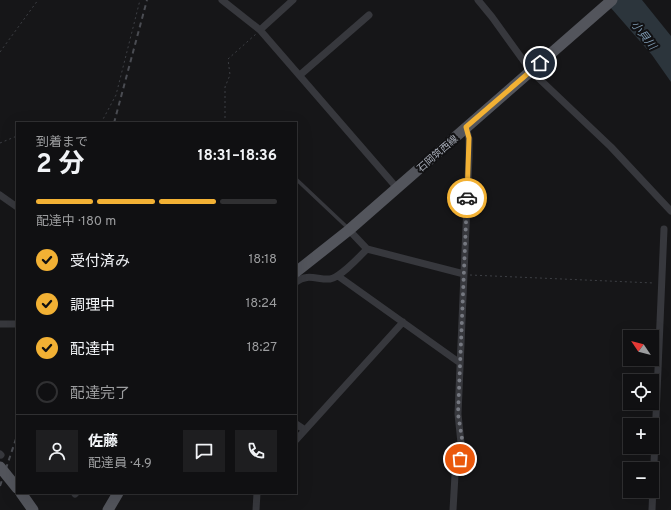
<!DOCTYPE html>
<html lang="ja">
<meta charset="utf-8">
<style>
body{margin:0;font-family:Overpass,"Noto Sans JP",sans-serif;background:#1e1e20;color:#f1f3f6;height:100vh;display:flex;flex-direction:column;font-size:15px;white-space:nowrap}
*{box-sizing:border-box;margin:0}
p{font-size:13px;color:#9c9d9f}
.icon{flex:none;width:22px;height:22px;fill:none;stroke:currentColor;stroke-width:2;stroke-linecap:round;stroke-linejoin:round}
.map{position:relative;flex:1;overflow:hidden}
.panel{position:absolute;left:16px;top:122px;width:281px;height:372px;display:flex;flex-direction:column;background:#101012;border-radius:0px;box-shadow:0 4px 16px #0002,0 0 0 1px #303032}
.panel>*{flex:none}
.needle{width:26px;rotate:305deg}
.buttons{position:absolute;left:623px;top:330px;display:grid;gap:8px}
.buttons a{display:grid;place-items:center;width:36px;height:36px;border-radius:0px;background:#101012;box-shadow:0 4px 16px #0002,0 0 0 1px #303032;font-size:20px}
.pin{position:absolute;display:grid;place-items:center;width:34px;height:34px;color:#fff;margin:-17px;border:2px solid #fff;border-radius:50%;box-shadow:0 1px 4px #0007}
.courier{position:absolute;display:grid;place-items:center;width:40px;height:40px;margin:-20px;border:3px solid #f2b134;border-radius:50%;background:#fff;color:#222;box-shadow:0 1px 5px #0007}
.overview em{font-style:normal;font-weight:700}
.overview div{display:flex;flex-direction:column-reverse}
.overview{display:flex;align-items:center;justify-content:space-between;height:68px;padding:0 20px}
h1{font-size:26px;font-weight:700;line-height:30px}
.bar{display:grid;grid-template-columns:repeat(4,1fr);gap:6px 4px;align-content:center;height:48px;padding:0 20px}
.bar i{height:5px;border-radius:3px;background:#303032}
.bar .active{background:#f2b134}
.bar p{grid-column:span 4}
.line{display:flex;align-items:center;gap:10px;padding:0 20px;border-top:1px solid #303032}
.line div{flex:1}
.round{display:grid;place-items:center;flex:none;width:42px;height:42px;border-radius:0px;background:#1e1e20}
ol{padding:0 20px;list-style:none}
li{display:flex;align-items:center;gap:12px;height:44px}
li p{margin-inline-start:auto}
li .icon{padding:4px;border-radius:50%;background:#f2b134;color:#111;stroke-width:4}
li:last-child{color:#9c9d9f}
li i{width:22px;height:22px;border:2px solid #303032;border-radius:50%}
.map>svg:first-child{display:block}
</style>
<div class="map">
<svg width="671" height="510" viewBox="0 0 671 510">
<rect width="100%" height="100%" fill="#161618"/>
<path fill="#2c353c" d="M604 0H642L671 36V82L652 55Z"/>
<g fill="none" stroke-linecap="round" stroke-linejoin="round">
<path stroke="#3d3f44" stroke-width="1" stroke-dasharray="2 3" stroke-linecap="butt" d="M0 52 38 0
M101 123 116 95 140 0
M225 123V87L230 75 228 59 256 34
M0 143 17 136
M470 275 654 283"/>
<path stroke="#37383d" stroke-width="3.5" d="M296 179 349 229"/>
<path stroke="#37383d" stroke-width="7" d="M222 0 260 30 397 188
M478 0 492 17 531 71 611 147 671 211
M260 30 293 0
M300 75 369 15
M0 195 17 207
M349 230 367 249 464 274
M338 276 460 363
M296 282C307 273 318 280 330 279 341 277 359 257 367 249
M0 324H17
M296 424 305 430
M296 440 403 322
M0 454 1 455
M75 494 76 493
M256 510 257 493
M453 510 455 475 462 453 458 414 469 157V139L466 127
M652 510 664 229"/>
<path stroke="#53555c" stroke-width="11" d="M296 272 349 230 612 0
M21 493 33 510
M108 510 118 493"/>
<path stroke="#4a4c52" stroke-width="2" stroke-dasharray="5 4" stroke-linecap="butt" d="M114 123 147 0
M0 486 17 436"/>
<path stroke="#53555c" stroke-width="11" d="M0 467 17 488"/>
</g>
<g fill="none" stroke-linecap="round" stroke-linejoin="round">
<path stroke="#757880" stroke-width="4" stroke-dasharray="0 7.2" d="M460 459 463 445 458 414 467 198"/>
<path stroke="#f2b134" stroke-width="5" d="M467 198 469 138 466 127 540 63"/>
</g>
<g text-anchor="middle" stroke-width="4" stroke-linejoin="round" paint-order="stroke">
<g font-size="10" fill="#a8adb8" stroke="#111113">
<text transform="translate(437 153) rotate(-41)" y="4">石岡筑西線</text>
</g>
<g font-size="11" font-style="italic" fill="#7f9bb3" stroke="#111113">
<text transform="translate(644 35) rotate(52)" y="4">小貝川</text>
</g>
</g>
</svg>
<div class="buttons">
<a><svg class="needle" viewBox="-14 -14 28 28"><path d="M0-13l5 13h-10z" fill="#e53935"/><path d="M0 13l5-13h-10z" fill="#9c9d9f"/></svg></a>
<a><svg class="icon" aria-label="locate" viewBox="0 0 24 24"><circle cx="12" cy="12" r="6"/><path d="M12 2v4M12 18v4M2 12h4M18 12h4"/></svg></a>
<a>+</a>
<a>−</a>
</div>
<div class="pin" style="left:460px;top:459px;background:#ea580c"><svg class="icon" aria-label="bag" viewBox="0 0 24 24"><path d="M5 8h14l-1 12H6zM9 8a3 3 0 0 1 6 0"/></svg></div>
<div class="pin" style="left:540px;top:63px;background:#1f2937"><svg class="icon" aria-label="home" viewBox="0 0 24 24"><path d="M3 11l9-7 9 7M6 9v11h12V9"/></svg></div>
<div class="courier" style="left:467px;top:198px"><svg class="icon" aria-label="car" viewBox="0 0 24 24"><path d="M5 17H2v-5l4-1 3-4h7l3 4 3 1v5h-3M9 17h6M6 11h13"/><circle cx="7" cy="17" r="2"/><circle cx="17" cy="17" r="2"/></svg></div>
<section class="panel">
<div class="overview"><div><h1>2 分</h1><p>到着まで</p></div><em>18:31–18:36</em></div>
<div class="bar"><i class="active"></i><i class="active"></i><i class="active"></i><i></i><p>配達中 · 180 m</p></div>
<ol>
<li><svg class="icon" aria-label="check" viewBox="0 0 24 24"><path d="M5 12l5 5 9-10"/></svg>受付済み<p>18:18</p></li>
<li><svg class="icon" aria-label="check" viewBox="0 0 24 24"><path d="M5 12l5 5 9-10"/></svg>調理中<p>18:24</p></li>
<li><svg class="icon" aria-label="check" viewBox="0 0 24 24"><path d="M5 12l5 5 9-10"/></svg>配達中<p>18:27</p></li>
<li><i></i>配達完了</li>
</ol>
<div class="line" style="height:72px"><a class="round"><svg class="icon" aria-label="person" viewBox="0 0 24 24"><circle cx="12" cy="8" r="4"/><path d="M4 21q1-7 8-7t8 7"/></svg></a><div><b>佐藤</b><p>配達員 · 4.9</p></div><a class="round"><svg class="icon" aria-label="chat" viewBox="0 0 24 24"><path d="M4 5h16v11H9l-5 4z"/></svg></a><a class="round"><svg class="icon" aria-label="phone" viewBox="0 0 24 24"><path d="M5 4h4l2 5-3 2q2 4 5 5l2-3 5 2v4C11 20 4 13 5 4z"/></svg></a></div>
</section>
</div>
